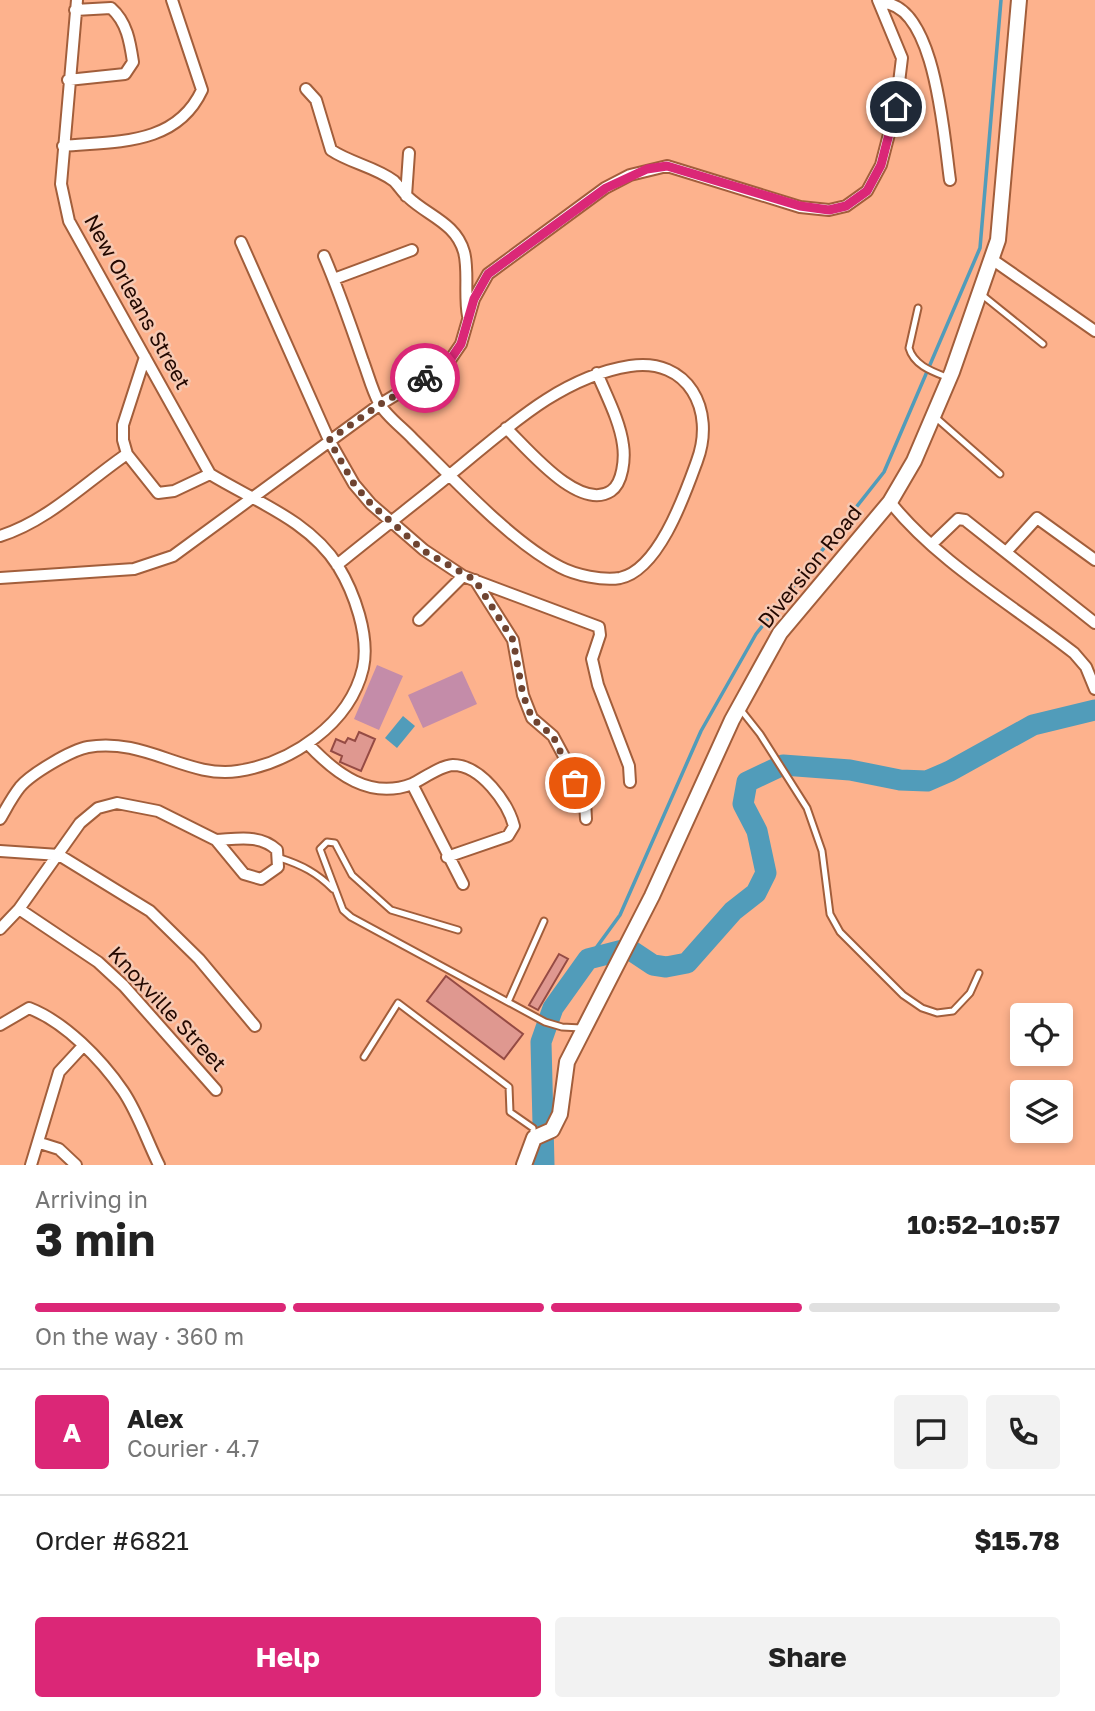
<!DOCTYPE html>
<meta charset="utf-8">
<style>
body{margin:0;font-family:"Golos Text",sans-serif;background:#f2f2f2;color:#222;height:100vh;display:flex;flex-direction:column;font-size:26px;white-space:nowrap}
*{box-sizing:border-box;margin:0}
p{font-size:23px;color:#767676}
.icon{flex:none;width:38px;height:38px;fill:none;stroke:currentColor;stroke-width:2;stroke-linecap:round;stroke-linejoin:round}
.map{position:relative;height:1165px;overflow:hidden}
.drawer{display:flex;flex-direction:column;background:#fff;flex:1}
.drawer>*{flex:none}
.tools{position:absolute;left:1010px;top:1003px;display:grid;gap:14px}
.tools a{display:grid;place-items:center;width:63px;height:63px;border-radius:7px;background:#fff;box-shadow:0 4px 10px #0003;font-size:35px}
.pin{position:absolute;display:grid;place-items:center;width:60px;height:60px;color:#fff;margin:-30px;border:4px solid #fff;border-radius:50%;box-shadow:0 2px 7px #0007}
.courier{position:absolute;display:grid;place-items:center;width:70px;height:70px;margin:-35px;border:5px solid #db2777;border-radius:50%;background:#fff;color:#222;box-shadow:0 2px 9px #0007}
.overview em{font-style:normal;font-weight:700}
.overview div{display:flex;flex-direction:column-reverse}
.overview{display:flex;align-items:center;justify-content:space-between;height:119px;padding:0 35px}
h1{font-size:46px;font-weight:700;line-height:52px}
.bar{display:grid;grid-template-columns:repeat(4,1fr);gap:10px 7px;align-content:center;height:84px;padding:0 35px}
.bar i{height:9px;border-radius:5px;background:#e0e0e0}
.bar .current{background:#db2777}
.bar p{grid-column:span 4}
.line{display:flex;align-items:center;gap:18px;padding:0 35px;border-top:2px solid #e0e0e0}
.line div{flex:1}
.round{display:grid;place-items:center;flex:none;width:74px;height:74px;border-radius:7px;background:#f2f2f2}
.cta{display:flex;gap:14px;margin-top:auto;padding:14px 35px}
.cta a{flex:1;height:80px;border-radius:7px;background:#db2777;color:#fff;font-size:28px;font-weight:700;line-height:80px;text-align:center}
.cta a+a{background:#f2f2f2;color:#222}
.map>svg:first-child{display:block}
</style>
<div class="map">
<svg width="1095" height="1165" viewBox="0 0 1095 1165">
<rect width="100%" height="100%" fill="#fdb28d"/>
<path fill="#c48ca9" d="M377 665 403 676 379 730 354 719Z
M462 671 477 704 423 728 408 695Z"/>
<path fill="#519cba" d="M403 716 415 726 397 748 385 738Z"/>
<g fill="none" stroke-linecap="round" stroke-linejoin="round">
<path stroke="#519cba" stroke-width="3.5" d="M588 959 620 915 701 731 756 634 884 472 980 248 1001 0"/>
<path stroke="#519cba" stroke-width="21" d="M632 951 653 965 666 967 687 963 733 911 756 893 766 873 757 831 743 804 747 782 783 765 850 770 900 780 927 781 950 771 1033 725 1095 710
M544 1165 541 1042 553 1008 588 959 623 950"/>
</g>
<path fill="#df9890" stroke="#954b44" stroke-width="2" d="M359 732 375 739 361 771 340 762 342 756 331 751 336 739 345 743 348 738 355 741Z
M559 954 568 959 538 1010 529 1005Z
M446 976 523 1034 504 1059 427 1001Z"/>
<g fill="none" stroke-linecap="round" stroke-linejoin="round">
<g stroke="#a25e3b" stroke-width="9">
<path id="lane" d="M981 294 1043 344
M918 308 909 348C914 366 934 372 949 378
M934 416 1000 474
M741 710 760 734 807 808 822 851 830 914 840 932 903 995 922 1008 937 1013 953 1011 970 993 979 973
M280 858C302 865 317 873 333 889
M458 930 391 910 352 875 335 843 327 842 320 849 343 910 351 917 545 1022 562 1027 581 1028
M508 1002 544 921
M364 1057 398 1003 509 1087 510 1112 533 1128V1135"/>
</g>
<g stroke="#a25e3b" stroke-width="14">
<path id="street" d="M880 3C936 0 944 140 950 180
M68 80 125 74 133 62C130 42 127 22 111 8L75 10
M306 89 316 100 331 150C350 163 376 167 394 181 399 186 403 193 408 197 428 216 456 223 464 252 469 270 464 296 468 316
M63 146C116 141 176 146 202 90L172 0
M406 196 409 153
M241 242 329 440 354 484 371 504 424 550 463 576 599 627 600 635 592 659 598 685 629 766 630 782
M324 256C339 291 351 326 363 361 368 374 372 390 379 403 386 416 403 428 413 439 454 479 510 541 560 567 575 575 603 581 620 578 659 570 685 494 697 461 716 410 688 357 630 366 559 377 504 431 451 474 413 505 375 534 337 565
M993 260 1095 331
M334 279 412 250
M145 357 123 425V440L127 454 158 493 174 491 210 474
M506 428C527 448 579 512 611 491 623 483 625 458 623 445 620 421 606 395 597 373
M890 502C939 563 1013 605 1074 653L1086 667 1095 689
M0 536C48 521 86 482 127 454
M932 544 958 519 965 520 1095 623
M1007 551 1037 518 1095 560
M0 578 134 569 173 556 379 405 448 363 461 344 474 299 488 274 605 188 630 175 667 166 800 207 829 210 846 206 867 191 881 165 896 107 902 58 878 0
M475 580 513 640 523 695 532 718 553 736 567 762 585 801 586 819
M419 620 463 576
M308 744C336 774 370 800 412 784L463 884
M412 784C424 778 440 766 453 765 481 765 508 803 514 826L508 836 447 857
M0 819C6 809 12 797 20 787 31 774 71 750 88 747 145 737 188 779 238 771 291 763 350 724 363 668 370 636 354 592 338 566 309 520 254 501 210 474L69 221 61 184 77 0
M0 851 59 855 150 911 199 959 255 1026
M19 909 98 962 124 986 216 1090
M0 929 19 909 80 823 98 808 117 803 158 811 216 840 244 874 261 879 278 867 277 850C260 834 238 839 216 840
M0 1025 29 1008C65 1022 101 1059 123 1091 138 1113 147 1141 159 1165
M40 1143 59 1149 76 1165
M31 1165 59 1072 83 1046"/>
</g>
<g stroke="#a25e3b" stroke-width="18">
<path id="secondary" d="M524 1165 534 1138 552 1130 560 1114 567 1062 652 896 732 720 780 633 890 502 914 461 952 372 998 240 1019 0"/>
</g>
<use href="#lane" stroke="#fff" stroke-width="5"/>
<use href="#street" stroke="#fff" stroke-width="10"/>
<use href="#secondary" stroke="#fff" stroke-width="14"/>
</g>
<g fill="none" stroke-linecap="round" stroke-linejoin="round">
<path stroke="#6f4431" stroke-width="7" stroke-dasharray="0 12.6" d="M425 378 379 405 329 440 354 484 371 504 424 551 475 580 513 640 523 695 532 718 553 736 575 783"/>
<path stroke="#db2777" stroke-width="9" d="M425 378 448 363 461 344 474 299 488 274 606 188 647 169 667 166 800 206 829 210 846 206 867 191 881 165 896 107"/>
</g>
<g text-anchor="middle" stroke-width="5" stroke-linejoin="round" paint-order="stroke">
<g font-size="21" fill="#220800" stroke="#f6c8b2">
<text transform="translate(137 302) rotate(61)" y="7">New Orleans Street</text>
<text transform="translate(810 567) rotate(-51)" y="7">Diversion Road</text>
<text transform="translate(167 1009) rotate(47)" y="7">Knoxville Street</text>
</g>
</g>
</svg>
<div class="tools">
<a><svg class="icon" aria-label="locate" viewBox="0 0 24 24"><circle cx="12" cy="12" r="6"/><path d="M12 2v4M12 18v4M2 12h4M18 12h4"/></svg></a>
<a><svg class="icon" aria-label="layers" viewBox="0 0 24 24"><path d="M12 4l9 5-9 5-9-5zM3 14l9 5 9-5"/></svg></a>
</div>
<div class="pin" style="left:575px;top:783px;background:#ea580c"><svg class="icon" aria-label="bag" viewBox="0 0 24 24"><path d="M5 8h14l-1 12H6zM9 8a3 3 0 0 1 6 0"/></svg></div>
<div class="pin" style="left:896px;top:107px;background:#1f2937"><svg class="icon" aria-label="home" viewBox="0 0 24 24"><path d="M3 11l9-7 9 7M6 9v11h12V9"/></svg></div>
<div class="courier" style="left:425px;top:378px"><svg class="icon" aria-label="bike" viewBox="0 0 24 24"><circle cx="6" cy="16" r="4"/><circle cx="18" cy="16" r="4"/><path d="M6 16l4-8h5l3 8M10 8l3 8H6M13 5h3"/></svg></div>
</div>
<section class="drawer">
<div class="overview"><div><h1>3 min</h1><p>Arriving in</p></div><em>10:52–10:57</em></div>
<div class="bar"><i class="current"></i><i class="current"></i><i class="current"></i><i></i><p>On the way · 360 m</p></div>
<div class="line" style="height:126px"><b class="round" style="background:#db2777;color:#fff">A</b><div><b>Alex</b><p>Courier · 4.7</p></div><a class="round"><svg class="icon" aria-label="chat" viewBox="0 0 24 24"><path d="M4 5h16v11H9l-5 4z"/></svg></a><a class="round"><svg class="icon" aria-label="phone" viewBox="0 0 24 24"><path d="M5 4h4l2 5-3 2q2 4 5 5l2-3 5 2v4C11 20 4 13 5 4z"/></svg></a></div>
<div class="line" style="height:91px"><div>Order #6821</div><b>$15.78</b></div>
<div class="cta"><a>Help</a><a>Share</a></div>
</section>
